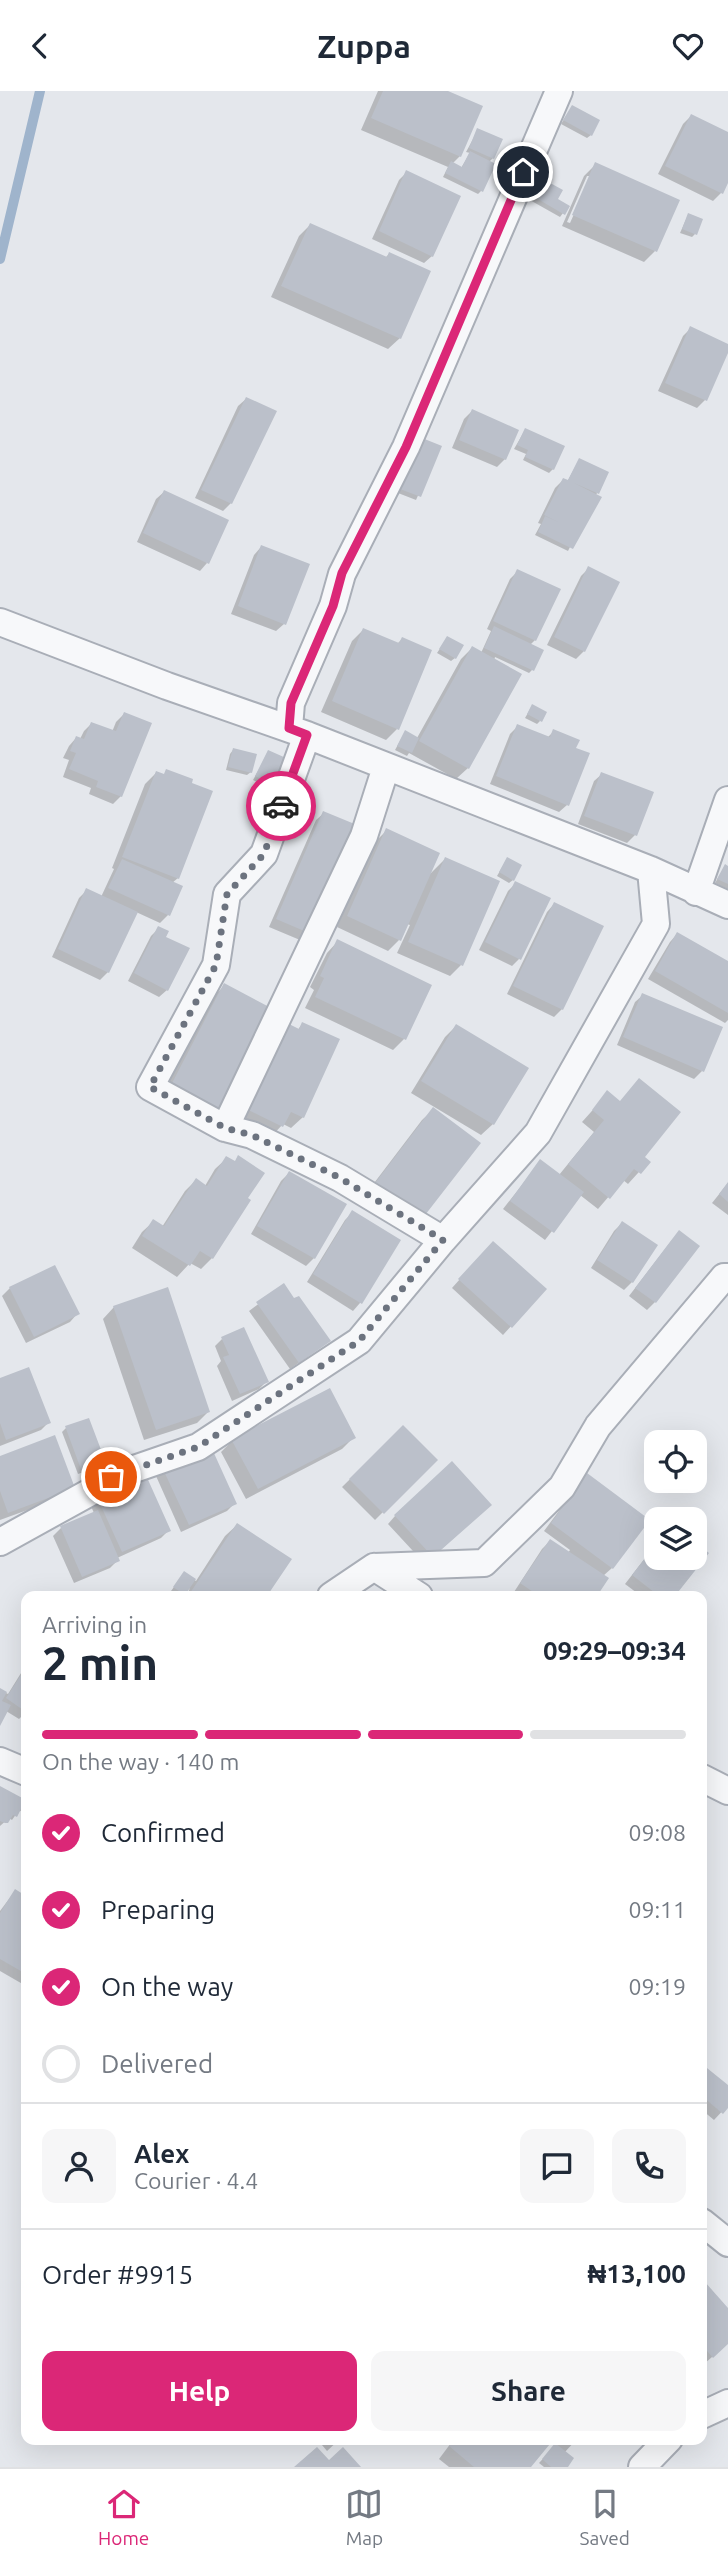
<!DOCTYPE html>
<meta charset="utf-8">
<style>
body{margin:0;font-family:Ubuntu,sans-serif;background:#f6f6f7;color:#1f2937;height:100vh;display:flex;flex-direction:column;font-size:26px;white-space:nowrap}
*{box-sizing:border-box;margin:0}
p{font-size:23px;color:#747a83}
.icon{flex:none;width:38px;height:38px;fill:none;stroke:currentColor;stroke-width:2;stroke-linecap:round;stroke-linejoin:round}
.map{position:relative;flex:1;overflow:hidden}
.sheet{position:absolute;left:21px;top:1500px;width:686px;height:854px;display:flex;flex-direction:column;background:#fff;border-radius:14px;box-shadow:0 7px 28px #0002}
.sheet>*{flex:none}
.controls{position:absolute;left:644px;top:1339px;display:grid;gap:14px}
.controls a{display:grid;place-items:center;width:63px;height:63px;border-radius:14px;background:#fff;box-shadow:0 7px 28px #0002;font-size:35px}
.pin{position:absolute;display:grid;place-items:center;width:60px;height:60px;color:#fff;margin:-30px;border:4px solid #fff;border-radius:50%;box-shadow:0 2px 7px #0007}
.courier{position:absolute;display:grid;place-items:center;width:70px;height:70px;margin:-35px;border:5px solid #db2777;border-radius:50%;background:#fff;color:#222;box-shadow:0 2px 9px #0007}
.headline em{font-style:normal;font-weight:600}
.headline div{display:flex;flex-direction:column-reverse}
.headline{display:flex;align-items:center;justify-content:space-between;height:119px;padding:0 21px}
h1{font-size:46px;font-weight:600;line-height:52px}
.bar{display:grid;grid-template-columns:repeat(4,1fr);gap:10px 7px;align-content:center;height:84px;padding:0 21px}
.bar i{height:9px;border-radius:5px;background:#e0e1e3}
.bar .active{background:#db2777}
.bar p{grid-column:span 4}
.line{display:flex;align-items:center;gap:18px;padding:0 21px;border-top:2px solid #e0e1e3}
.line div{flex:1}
.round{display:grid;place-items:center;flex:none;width:74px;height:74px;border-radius:14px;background:#f6f6f7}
ol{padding:0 21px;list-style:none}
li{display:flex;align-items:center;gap:21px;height:77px}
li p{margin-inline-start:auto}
li .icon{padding:7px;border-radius:50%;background:#db2777;color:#fff;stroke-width:4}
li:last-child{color:#747a83}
li i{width:38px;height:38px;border:4px solid #e0e1e3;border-radius:50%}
.button{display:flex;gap:14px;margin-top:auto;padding:14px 21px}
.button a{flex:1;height:80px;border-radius:14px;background:#db2777;color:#fff;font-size:28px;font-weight:600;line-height:80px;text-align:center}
.button a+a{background:#f6f6f7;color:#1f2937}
header{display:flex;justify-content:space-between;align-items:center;height:91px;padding:0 21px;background:#fff;font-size:32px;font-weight:600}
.tab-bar{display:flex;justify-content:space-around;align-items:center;height:98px;border-top:2px solid #e0e1e3;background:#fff;font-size:19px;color:#747a83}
.tab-bar a{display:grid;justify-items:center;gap:4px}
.tab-bar .active{color:#db2777}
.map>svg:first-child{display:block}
</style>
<header><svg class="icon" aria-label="back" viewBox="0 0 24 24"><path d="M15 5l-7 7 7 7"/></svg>Zuppa<svg class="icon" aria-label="heart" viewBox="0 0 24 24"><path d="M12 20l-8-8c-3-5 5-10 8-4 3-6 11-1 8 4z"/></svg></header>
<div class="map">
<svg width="728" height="2376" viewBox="0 0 728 2376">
<rect width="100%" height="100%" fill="#e4e7ec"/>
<path fill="#0003" fill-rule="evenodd" d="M378 0H443L460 65 452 73 461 77 470 62 466 61 478 39 493 67 489 71 481 100 478 103 443 86 448 76 361 39Z
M572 16 591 44 587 47 561 33Z
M691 25 728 43V88L721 102 713 110 658 83 683 33Z
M595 74 655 160 644 171 562 135 584 85ZM587 85H591L570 132 567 131Z
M407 81 432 165 424 172 372 148 399 89Z
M541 89 563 122 560 126 528 108Z
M688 124 695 143 692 146 680 142Z
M310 134 385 167 389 163 400 247 388 258 271 206 299 145Z
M691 237 728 255 705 309 697 317 658 300 683 245Z
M246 308 231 412 223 420 195 407 238 315Z
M472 320 505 368 497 376 452 357 464 328Z
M525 339 553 378 549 382 523 369 526 363 514 358Z
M419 352 440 356 416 409 398 402Z
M579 369 597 402 568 460 535 444 541 433 538 432 555 397 563 389 567 391Z
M164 401 207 472 200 480 137 451 156 408Z
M261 456 284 533 276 540 231 523 254 464Z
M589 477 584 560 576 568 547 554 581 485Z
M518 480 535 549 530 554 532 579 529 582 495 566 468 677 456 688 409 662 407 665 395 659 405 641 417 647 461 568 472 557 481 562 491 540 487 538 510 488Z
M363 539 397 553 402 548 397 638 386 649 321 621 352 550Z
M447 547 455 567 451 570 437 562Z
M532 615 540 630 537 633 525 627Z
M124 623 121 705 113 713 89 703 91 697 63 686 69 669 63 667 69 655 76 647 80 648 84 640 91 633 112 641 116 631Z
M518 635 547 647 554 640 574 658 567 714 559 721 490 693 510 643Z
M233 659 251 681 247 684 226 679 230 663Z
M269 661 272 693 268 696 253 689Z
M156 682 178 787 172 792 168 824 160 832 136 821 108 881 100 889 52 866 79 807 86 800 101 806 114 778 112 777 145 693Z
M602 683 635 744 627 752 578 733 594 690Z
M324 722 308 841 300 849 269 836 316 729Z
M386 740 429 784 445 768 461 874 450 885 397 862 410 834 407 833 399 849 388 860 337 836 375 751Z
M507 768 513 789 509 792 497 785Z
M725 775 728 777V798L715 792Z
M516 792 519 868 512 875 479 859 508 800Z
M554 813 562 918 554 926 507 903 547 821Z
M159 837 164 847 167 899 159 906 128 890 151 845Z
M677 843 728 872V929L725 932 648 888 670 851Z
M338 850 430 895 404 948 393 959 305 917 314 899 310 896 327 862Z
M224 895 271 919 160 1008 213 906Z
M643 904 702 980 694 988 617 954 635 911Z
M302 933 303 1026 291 1037 283 1033 271 1046 234 1029Z
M456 935 493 1033 481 1044 411 1002 445 946Z
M608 1002 643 1067 648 1071 628 1093 623 1089 598 1118 580 1104 545 1149 503 1118 540 1071 559 1084 594 1041 582 1031Z
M434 1018 478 1053 365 1104 422 1029Z
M227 1067 212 1167 201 1178 190 1172 177 1186 132 1157 142 1141 154 1130 162 1136 185 1100 196 1089 205 1095 215 1078Z
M289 1082 314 1167 306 1175 251 1143 281 1090Z
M728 1092V1124L712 1112Z
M353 1121 360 1212 353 1220 307 1191 345 1129Z
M622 1132 632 1191 624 1199 591 1177 614 1140Z
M672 1149 655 1211 647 1219 629 1205Z
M485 1160 544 1199 503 1244 452 1197Z
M283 1195 329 1250 290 1278 249 1220Z
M10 1197 77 1223 70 1231 26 1252 2 1205Z
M114 1216 208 1321 197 1332 144 1349 103 1228Z
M222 1248 267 1290 259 1298 232 1310 217 1275 221 1270 215 1255Z
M0 1289 48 1332 41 1339 0 1355Z
M403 1336 435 1369 375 1429 342 1396Z
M66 1337 104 1372 101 1375 78 1383 62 1341Z
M54 1346 66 1405 0 1429V1367Z
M354 1346 342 1358 246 1408 221 1361 232 1350Z
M163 1377 235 1412 227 1420 181 1441 156 1385Z
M579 1393 612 1477 603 1485 595 1505H520L514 1501 542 1458 550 1450 568 1462 570 1459 544 1440Z
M97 1405 169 1439 161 1447 117 1467 118 1469 110 1477 74 1492 53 1445 61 1437 94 1422 90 1413Z
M490 1414 425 1473 388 1433 395 1425Z
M237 1434 265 1505H186L190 1497 181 1505 171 1500 184 1482 196 1490 225 1445Z
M656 1453V1466H695V1453L706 1462 673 1505H641L625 1493Z
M26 1574V1621L19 1628 6 1620 0 1631V1599L8 1603Z
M0 1697 26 1711V1716L22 1721 19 1719 12 1729 9 1727 0 1735Z
M15 1800 26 1807V1895L0 1880V1820Z
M702 1975 728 1996V2014L714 2029 702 2019Z
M705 2194 728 2220V2252L704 2273 702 2270V2197Z
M317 2348H340L327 2360Z
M454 2348H577L564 2362 565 2376H544L539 2372 556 2354 551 2351 529 2376H449L439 2368Z"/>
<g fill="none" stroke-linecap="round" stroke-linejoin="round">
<path stroke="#9fb4cc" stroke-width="10" d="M0 168 40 0"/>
</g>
<path fill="#bbc0ca" d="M383 0H448L483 15 461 66 371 27Z
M572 14 600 29 592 45 563 29Z
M691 23 728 41V92L723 103 665 75Z
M477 37 503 48 494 68 469 57Z
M470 60 496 73 483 101 445 82 451 70 462 76Z
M595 71 680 109 657 161 572 124Z
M406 79 461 105 433 166 379 140Z
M541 87 563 99 558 108 570 115 565 124 531 104Z
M688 122 703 128 697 144 682 138Z
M310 132 387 166 389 161 431 180 401 248 281 195Z
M690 235 728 253V262L707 310 665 292Z
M246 306 277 320 232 413 201 399Z
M472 318 519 339 506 369 459 349Z
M525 337 565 355 554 379 525 366 528 359 517 354Z
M422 347 442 355 421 406 400 398Z
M579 367 609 381 599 403 574 392 602 406 573 458 538 441 545 425 558 431 544 424 563 387 568 389Z
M164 399 229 429 209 473 143 442Z
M261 454 310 473 286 534 238 515Z
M588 475 620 491 585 561 554 546Z
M517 478 561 498 536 550 493 530Z
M494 535 544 559 534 580 484 557Z
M363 537 399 552 402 546 432 559 399 639 332 610Z
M447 545 464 554 456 568 439 558Z
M472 555 522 583 469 678 419 650Z
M532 613 547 621 542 631 527 623Z
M124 621 152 632 122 706 96 696 98 690 69 678 76 662 70 660 76 645 84 648 91 631 116 640Z
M517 633 550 646 553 638 580 649 576 657 590 662 569 715 496 685Z
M405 639 419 647 412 662 397 655Z
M233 657 257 663 252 682 228 676Z
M268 659 286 667 273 694 255 685Z
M166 678 193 688 192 692 213 700 179 788 122 766 156 680 164 683Z
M601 681 654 701 637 745 584 725Z
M323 720 357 734 309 842 276 828Z
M386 737 440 762 401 850 347 825Z
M445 766 500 790 463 875 408 851Z
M507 766 522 774 514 790 499 781Z
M122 768 183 795 170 825 108 797Z
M725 773 728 775V793L717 788Z
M515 790 551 807 521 869 485 851Z
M86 797 138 821 109 882 58 858Z
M554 811 604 835 563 919 513 895Z
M158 835 169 840 166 846 190 857 168 900 134 882Z
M677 841 728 870V922L655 880Z
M337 848 432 894 406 949 315 906 324 887 320 885Z
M224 892 273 918 220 1021 170 996Z
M642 902 723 936 704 981 623 946Z
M285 931 299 938 302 931 340 948 304 1027 291 1021 283 1036 244 1017Z
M456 933 529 977 494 1034 421 990Z
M639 987 681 1021 645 1066 651 1071 641 1083 634 1078 610 1108 568 1073 604 1029 592 1019 607 999 620 1010Z
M433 1016 481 1052 422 1128 375 1092Z
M238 1064 265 1082 248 1107 251 1109 213 1168 200 1160 190 1175 142 1145 153 1128 164 1135 196 1087 207 1095 226 1065 235 1070Z
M540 1068 584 1101 554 1142 510 1110Z
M289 1080 347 1113 315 1168 257 1135Z
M728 1091V1111L719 1103Z
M352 1119 401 1149 362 1213 313 1183Z
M622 1130 658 1154 633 1192 597 1169Z
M679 1139 700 1155 656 1212 635 1197Z
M493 1150 547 1198 512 1237 458 1188Z
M55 1174 80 1223 34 1246 9 1196Z
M284 1192 294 1207 299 1205 331 1250 299 1272 256 1211Z
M168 1196 210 1321 156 1339 113 1215Z
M244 1236 269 1291 240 1303 223 1266 229 1264 221 1246Z
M29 1276 51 1332 6 1349 0 1332V1287Z
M330 1297 356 1347 258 1398 231 1348Z
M89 1327 106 1372 82 1381 65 1335Z
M403 1334 438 1369 384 1423 349 1388Z
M55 1344 75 1397 8 1422 0 1400V1365Z
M213 1360 237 1413 189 1434 162 1376Z
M452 1370 492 1414 433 1466 394 1424Z
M145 1382 171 1440 122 1461 96 1404Z
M587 1382 650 1429 613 1478 551 1432Z
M98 1419 120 1470 82 1486 60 1435Z
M237 1432 292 1468 267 1505H188Z
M550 1448 609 1487 597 1505H539L520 1492Z
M695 1451 709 1462 675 1505H659L632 1484 656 1453V1466H695Z
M184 1480 196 1488 185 1504 173 1496Z
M26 1576V1621L6 1607Z
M0 1597 7 1601 2 1610 11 1614 0 1635Z
M0 1695 26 1709V1718L22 1716 17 1726 13 1724 8 1732H5L0 1730Z
M15 1798 26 1805V1883L0 1868V1822Z
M702 1973 728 1994V2017L723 2023 702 2005Z
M705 2191 728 2217V2253L713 2267 702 2254V2194Z
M454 2348H554L531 2376H474L449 2355Z
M555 2352 574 2367 568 2376H551L542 2368Z
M317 2356 329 2369 343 2356 361 2376H294Z"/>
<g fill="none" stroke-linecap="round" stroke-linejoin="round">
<g stroke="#a9aeb7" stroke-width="30">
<path id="minor" d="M0 531 167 595 307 644 651 779 728 814
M289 637 291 612 333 515 342 483 406 356 559 0
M307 644 264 763 227 803 216 874 150 996 225 1037 252 1044 340 1087 443 1149
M696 801 728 709
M225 1037 364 745 386 676
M0 1451 96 1398 111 1386 198 1356 359 1250 443 1149 538 1042 656 833 651 779
M374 1476 484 1472 562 1396 598 1335 724 1186H728
M331 1505 374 1476 419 1505
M0 1670 26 1681
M702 1687 728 1700
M702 2131 728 2152
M702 2324 728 2312
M642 2376 669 2348"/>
</g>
<use href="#minor" stroke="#f7f8fa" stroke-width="26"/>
</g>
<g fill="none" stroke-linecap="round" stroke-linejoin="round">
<path stroke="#6c737f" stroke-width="7" stroke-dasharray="0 12.6" d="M111 1386 198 1356 359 1250 443 1149 340 1087 252 1044 225 1037 150 996 216 874 227 803 264 763 281 715"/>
<path stroke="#db2777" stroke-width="9" d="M281 715 307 644 289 637 291 612 333 515 342 482 406 356 523 81"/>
</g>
</svg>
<div class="controls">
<a><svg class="icon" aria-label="locate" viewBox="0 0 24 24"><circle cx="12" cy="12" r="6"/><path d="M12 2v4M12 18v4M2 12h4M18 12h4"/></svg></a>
<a><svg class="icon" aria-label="layers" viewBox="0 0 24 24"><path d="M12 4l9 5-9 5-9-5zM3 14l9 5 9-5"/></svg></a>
</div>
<div class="pin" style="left:111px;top:1386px;background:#ea580c"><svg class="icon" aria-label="bag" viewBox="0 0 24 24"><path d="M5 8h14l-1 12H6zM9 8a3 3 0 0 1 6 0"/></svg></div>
<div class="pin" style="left:523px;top:81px;background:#1f2937"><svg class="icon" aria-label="home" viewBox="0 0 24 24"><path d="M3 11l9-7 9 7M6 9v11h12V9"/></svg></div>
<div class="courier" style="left:281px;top:715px"><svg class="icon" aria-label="car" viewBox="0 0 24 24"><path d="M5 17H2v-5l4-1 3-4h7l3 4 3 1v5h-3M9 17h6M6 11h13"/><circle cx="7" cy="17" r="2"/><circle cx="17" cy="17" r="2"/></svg></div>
<section class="sheet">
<div class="headline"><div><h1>2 min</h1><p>Arriving in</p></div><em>09:29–09:34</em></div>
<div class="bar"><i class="active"></i><i class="active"></i><i class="active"></i><i></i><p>On the way · 140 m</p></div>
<ol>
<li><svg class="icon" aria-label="check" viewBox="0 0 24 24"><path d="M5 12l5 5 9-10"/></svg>Confirmed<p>09:08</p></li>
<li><svg class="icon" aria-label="check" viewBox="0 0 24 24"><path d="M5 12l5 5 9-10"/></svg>Preparing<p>09:11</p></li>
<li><svg class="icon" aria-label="check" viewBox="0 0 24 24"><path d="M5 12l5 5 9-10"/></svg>On the way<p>09:19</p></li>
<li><i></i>Delivered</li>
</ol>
<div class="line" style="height:126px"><a class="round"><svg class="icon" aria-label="person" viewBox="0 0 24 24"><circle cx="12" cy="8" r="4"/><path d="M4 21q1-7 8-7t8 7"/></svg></a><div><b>Alex</b><p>Courier · 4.4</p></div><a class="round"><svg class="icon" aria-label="chat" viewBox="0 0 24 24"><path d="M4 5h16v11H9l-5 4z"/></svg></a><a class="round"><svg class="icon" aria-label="phone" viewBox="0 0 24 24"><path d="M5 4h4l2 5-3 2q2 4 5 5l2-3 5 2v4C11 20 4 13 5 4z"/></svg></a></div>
<div class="line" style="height:91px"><div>Order #9915</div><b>₦13,100</b></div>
<div class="button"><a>Help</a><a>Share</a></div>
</section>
</div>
<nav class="tab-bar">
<a class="active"><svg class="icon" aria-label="home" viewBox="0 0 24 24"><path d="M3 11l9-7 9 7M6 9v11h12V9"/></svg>Home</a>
<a><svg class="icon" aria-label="map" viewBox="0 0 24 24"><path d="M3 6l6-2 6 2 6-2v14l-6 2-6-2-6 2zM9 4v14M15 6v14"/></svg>Map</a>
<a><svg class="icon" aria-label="saved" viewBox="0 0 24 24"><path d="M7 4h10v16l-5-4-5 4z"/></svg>Saved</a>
</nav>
